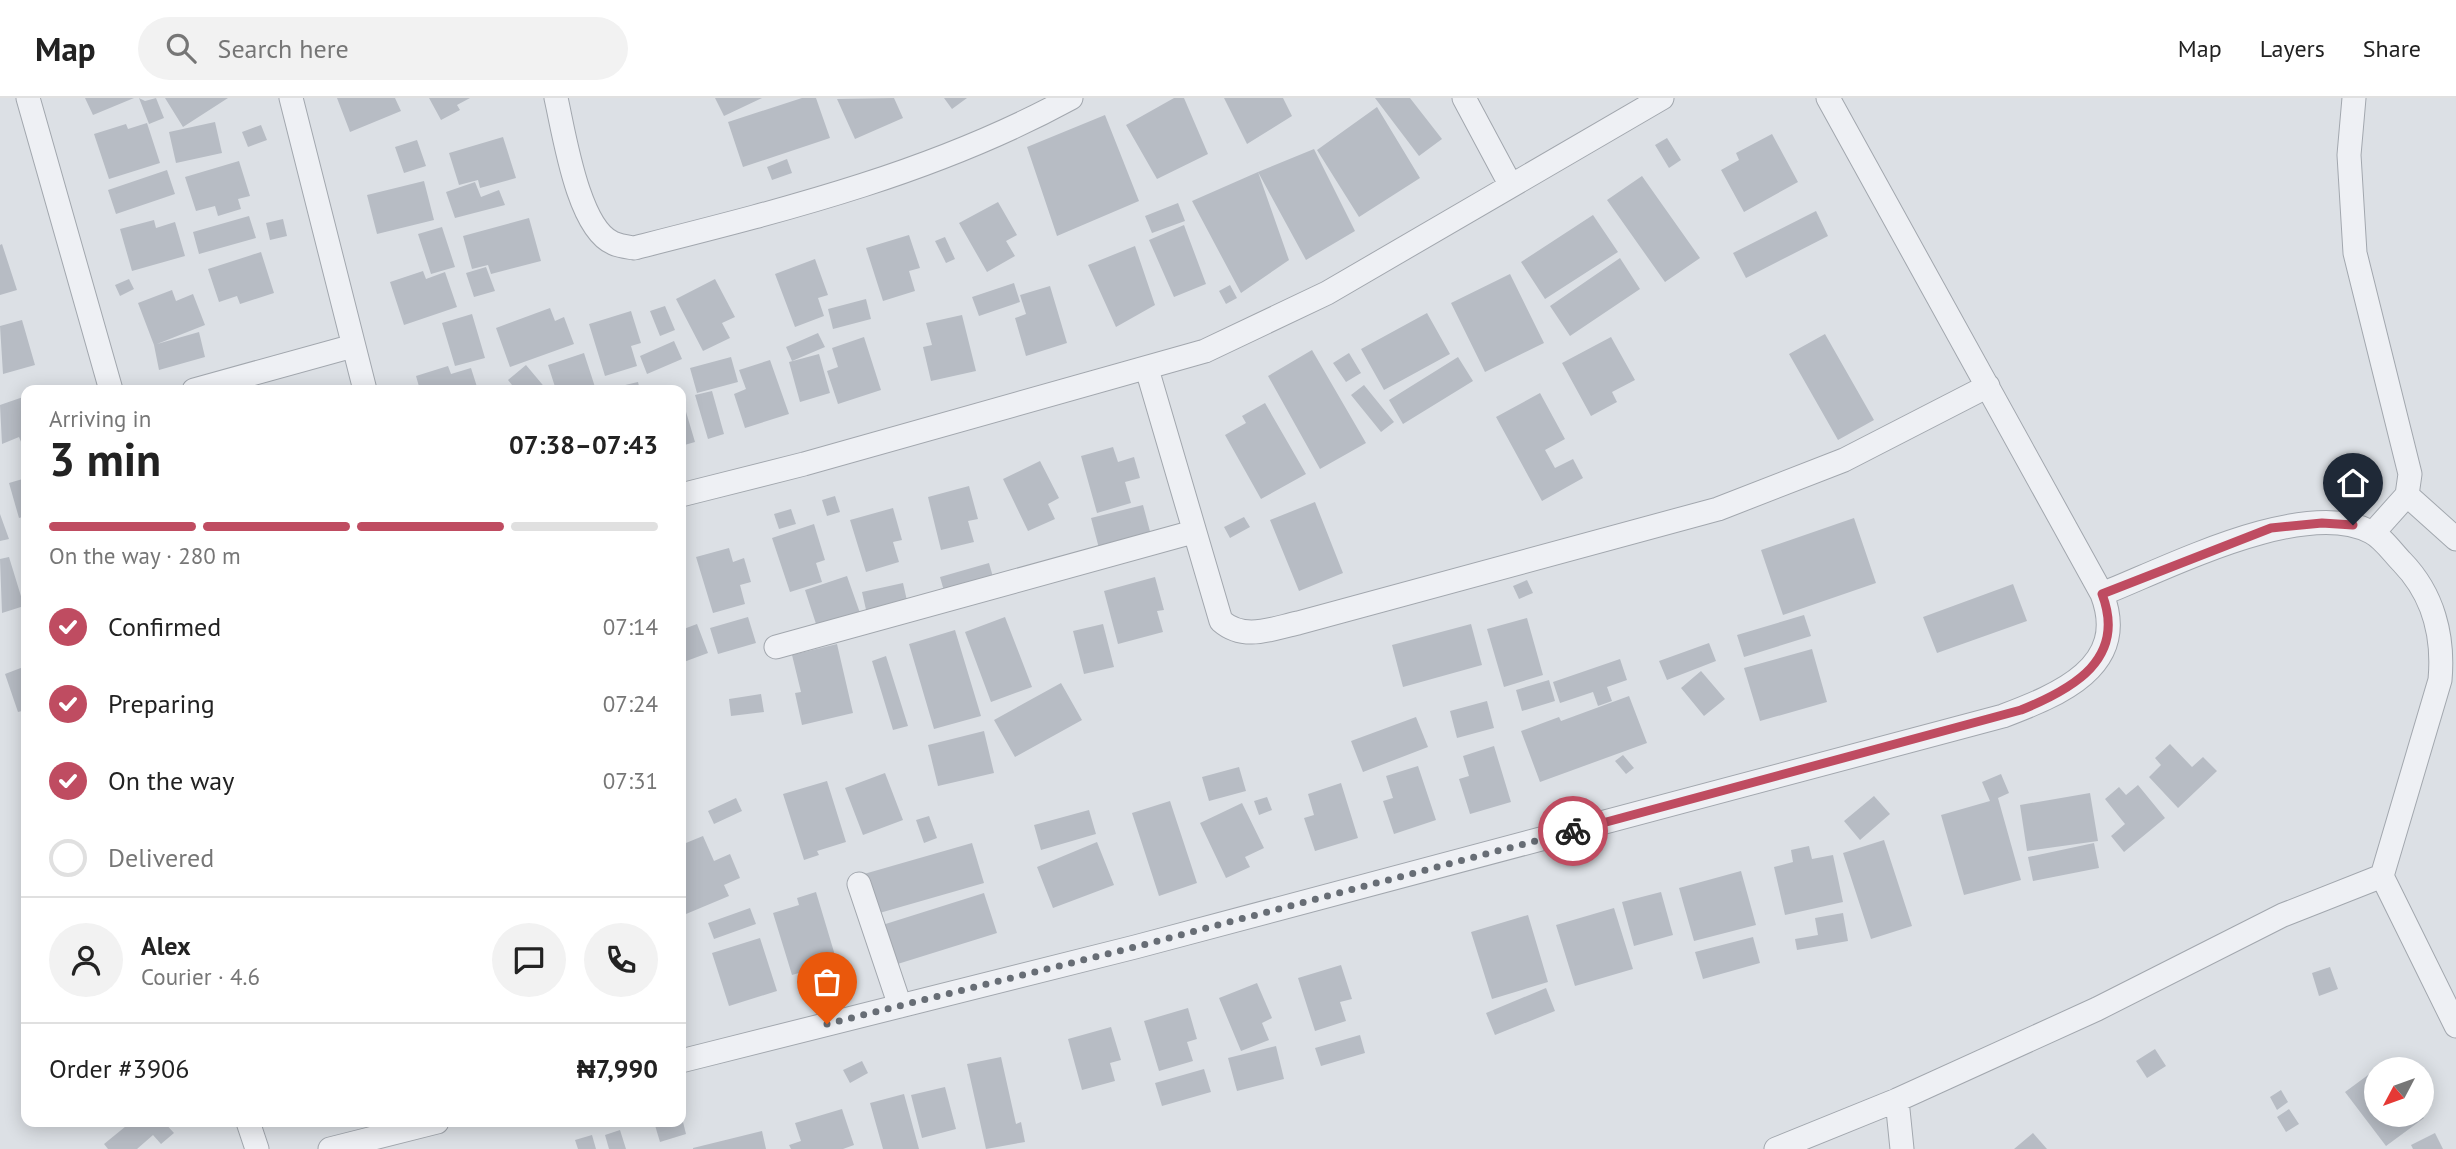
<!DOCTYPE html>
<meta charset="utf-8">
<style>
body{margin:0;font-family:"PT Sans",sans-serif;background:#f2f2f2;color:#222;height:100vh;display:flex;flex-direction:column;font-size:26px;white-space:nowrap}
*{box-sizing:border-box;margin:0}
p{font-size:23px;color:#767676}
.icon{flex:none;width:38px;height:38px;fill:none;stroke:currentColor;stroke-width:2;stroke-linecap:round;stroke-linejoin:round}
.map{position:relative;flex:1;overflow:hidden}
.drawer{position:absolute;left:21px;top:287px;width:665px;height:742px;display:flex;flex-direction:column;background:#fff;border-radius:14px;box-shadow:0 4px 18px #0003}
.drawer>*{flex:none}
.needle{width:46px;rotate:229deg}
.fabs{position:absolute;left:2364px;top:959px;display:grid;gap:14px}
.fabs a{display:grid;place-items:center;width:70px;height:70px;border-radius:50%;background:#fff;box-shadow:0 4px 18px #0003;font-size:35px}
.pin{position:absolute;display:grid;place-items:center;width:60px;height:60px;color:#fff;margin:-72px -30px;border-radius:50% 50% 50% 0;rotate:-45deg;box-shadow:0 0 7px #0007}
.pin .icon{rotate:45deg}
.courier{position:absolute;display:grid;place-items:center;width:70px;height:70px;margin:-35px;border:5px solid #bf4c61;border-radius:50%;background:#fff;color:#222;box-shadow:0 2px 9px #0007}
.overview em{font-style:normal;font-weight:600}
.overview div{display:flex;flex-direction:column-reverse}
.overview{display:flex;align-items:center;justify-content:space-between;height:119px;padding:0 28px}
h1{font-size:46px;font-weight:600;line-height:52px}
.bar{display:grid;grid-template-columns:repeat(4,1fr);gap:10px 7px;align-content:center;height:84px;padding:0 28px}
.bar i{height:9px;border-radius:5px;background:#e0e0e0}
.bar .active{background:#bf4c61}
.bar p{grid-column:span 4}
.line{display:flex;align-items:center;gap:18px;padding:0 28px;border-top:2px solid #e0e0e0}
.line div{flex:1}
.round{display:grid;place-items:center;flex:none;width:74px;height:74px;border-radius:37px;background:#f2f2f2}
ol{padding:0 28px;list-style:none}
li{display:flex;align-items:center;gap:21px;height:77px}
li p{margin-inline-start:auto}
li .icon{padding:7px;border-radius:50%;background:#bf4c61;color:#fff;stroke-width:4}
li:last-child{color:#767676}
li i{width:38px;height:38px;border:4px solid #e0e0e0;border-radius:50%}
header{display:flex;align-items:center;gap:42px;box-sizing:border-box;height:98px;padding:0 35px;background:#fff;border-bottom:2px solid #e0e0e0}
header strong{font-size:33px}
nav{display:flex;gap:38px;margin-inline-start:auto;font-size:24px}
.search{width:490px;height:63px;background:#f2f2f2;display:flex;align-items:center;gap:18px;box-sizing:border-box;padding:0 24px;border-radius:38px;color:#767676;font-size:26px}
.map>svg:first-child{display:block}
</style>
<header>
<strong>Map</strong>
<div class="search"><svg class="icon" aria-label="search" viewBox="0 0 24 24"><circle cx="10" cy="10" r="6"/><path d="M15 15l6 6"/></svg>Search here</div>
<nav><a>Map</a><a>Layers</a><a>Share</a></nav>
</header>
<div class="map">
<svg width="2456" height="1051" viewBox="0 0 2456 1051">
<rect width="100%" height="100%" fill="#dce0e5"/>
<path fill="#b7bcc4" d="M85 0H134L93 17Z
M139 0 145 3 156 0 164 20 149 26Z
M165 0H228L183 29Z
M337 0H395L401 13 350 34Z
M429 0H470L457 7 460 12 441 22Z
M715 0H762L724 18Z
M802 0H816L830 40 743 69 728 24Z
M894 0 903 20 855 41 837 1Z
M944 0H967L952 11Z
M1174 0H1184L1208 56 1157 81 1126 27Z
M1224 0H1283L1292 18 1247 46Z
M1375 0H1410L1442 41 1419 58Z
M1377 9 1420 80 1359 119 1317 52Z
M1105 17 1139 103 1057 138 1027 49Z
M215 24 222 55 176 65 169 34Z
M147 25 160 65 109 81 94 36 126 26 128 31Z
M261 27 267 42 248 49 242 34Z
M1772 36 1798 84 1744 114 1721 72 1739 62 1736 55Z
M503 39 516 80 480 90 478 82 459 87 449 55Z
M1667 40 1681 62 1669 70 1655 47Z
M417 42 426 68 404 75 395 49Z
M1314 51 1355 133 1306 162 1258 74Z
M787 61 792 75 772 82 767 69Z
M239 63 250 98 238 101 241 111 218 118 215 108 196 113 185 79Z
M167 72 175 96 116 116 108 92Z
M1258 74 1289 162 1241 195 1192 103Z
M1642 78 1700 160 1665 184 1607 102Z
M424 83 434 122 377 136 367 97Z
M475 84 481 99 499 92 505 107 455 120 446 94Z
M998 104 1017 137 1006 143 1015 158 987 174 959 125Z
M1178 105 1185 123 1152 135 1145 118Z
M1816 113 1828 138 1746 180 1733 155Z
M1593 117 1618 154 1545 201 1521 164Z
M249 118 256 140 199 156 193 134Z
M529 120 541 163 491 176 488 167 472 171 463 138Z
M283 121 287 138 270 142 266 125Z
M154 122 156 130 175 124 185 158 132 173 120 131Z
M1184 127 1206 186 1174 199 1149 142Z
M442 129 455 169 431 176 418 136Z
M909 137 920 170 909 173 915 193 883 203 866 150Z
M945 139 955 161 946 165 935 143Z
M2 146 17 192 0 197V147Z
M1135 148 1155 207 1116 229 1088 167Z
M261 154 274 195 240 206 237 198 219 204 208 171Z
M1620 160 1640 191 1570 238 1550 208Z
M815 161 828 197 818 200 824 218 795 229 775 176Z
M486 169 495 193 474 199 466 175Z
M423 173 426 181 445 174 457 209 404 227 390 184Z
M1510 176 1544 245 1485 274 1451 205Z
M129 181 134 191 120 198 115 187Z
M715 181 735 219 722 225 730 240 703 253 676 201Z
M1014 185 1020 204 979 218 972 199Z
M1230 187 1237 200 1226 206 1219 193Z
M1050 188 1067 245 1026 258 1015 220 1026 216 1020 197Z
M172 192 176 203 193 196 205 227 157 246 199 234 205 259 159 272 154 247 138 205Z
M866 201 871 221 833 231 828 211Z
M665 208 675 232 660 238 650 213Z
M550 210 555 223 564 219 574 246 510 269 496 230Z
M631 213 641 245 631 248 637 268 605 278 589 226Z
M1427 215 1450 256 1384 292 1361 251Z
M472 216 485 260 455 268 442 225Z
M962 217 976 273 931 283 923 249 932 247 926 225Z
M22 222 35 267 3 276 0 228Z
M818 235 825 249 792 263 786 249Z
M1825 236 1874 322 1838 342 1789 256Z
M864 239 881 292 838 306 827 273 838 269 832 250Z
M1611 239 1635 282 1612 294 1617 304 1591 318 1562 265Z
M674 243 682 261 647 276 640 258Z
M1312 252 1366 345 1320 371 1268 278Z
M584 255 595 289 556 292 548 267Z
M1349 255 1361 275 1346 284 1333 265Z
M819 256 830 295 800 304 789 264Z
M731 259 738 284 697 295 690 270Z
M1458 259 1473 283 1403 326 1389 302Z
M770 262 789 316 745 330 734 296 746 291 739 272Z
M526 267 547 292H516L508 282Z
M448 268 451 276 471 270 478 292H420L416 278Z
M638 284 640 292H608V291Z
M1364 287 1394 324 1381 334 1351 297Z
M712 293 724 336 708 341 695 297Z
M1540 295 1565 341 1545 352 1555 370 1573 361 1583 380 1542 403 1496 319Z
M681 297 695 344 681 348Z
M26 298V350L24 351 19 339 2 346 0 307Z
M1265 305 1306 376 1261 401 1225 337 1246 325 1242 318Z
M1113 349 1118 364 1134 359 1140 380 1125 384 1131 405 1097 415 1081 358Z
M1040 363 1059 400 1048 406 1055 421 1028 433 1003 381Z
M26 380V418L19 420 9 385Z
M969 388 978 421 968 423 974 444 941 452 928 399Z
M835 398 840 414 827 418 822 402Z
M1315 404 1343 475 1299 493 1270 422Z
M1143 407 1152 441 1100 454 1091 420Z
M893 410 902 442 893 444 899 464 866 474 850 422Z
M791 411 796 426 779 431 774 416Z
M0 416 9 441 0 443Z
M1244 419 1250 429 1230 440 1224 429Z
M1854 420 1876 485 1783 517 1761 452Z
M814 426 825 462 816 465 822 484 790 494 772 440Z
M729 450 733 464 744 460 751 484 740 487 745 506 713 515 696 459Z
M9 459 24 508 2 515 0 461Z
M989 465 995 486 946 500 940 479Z
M847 478 860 515 817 529 805 492Z
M1155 479 1164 512 1157 513 1163 534 1118 546 1104 493Z
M1527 482 1533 495 1519 501 1513 488Z
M903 485 908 507 867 516 862 494Z
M2013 486 2027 523 1937 555 1923 519Z
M1804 517 1811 538 1744 559 1737 537Z
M748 519 756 545 718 556 710 530Z
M1005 519 1032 589 991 604 965 534Z
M1527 520 1543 577 1504 589 1487 531Z
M697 526 708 555 681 565V532Z
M1103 526 1114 569 1084 576 1073 533Z
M1471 526 1482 567 1403 589 1392 547Z
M955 532 981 618 934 631 909 546Z
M1709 545 1716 563 1667 582 1659 563Z
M837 546 853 615 802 627 795 595 801 594 792 557Z
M1812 551 1827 604 1760 623 1744 570Z
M886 558 908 628 893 632 872 563Z
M1620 561 1627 582 1607 589 1612 603 1598 608 1593 594 1560 605 1553 584Z
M26 568V612L18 614 5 576Z
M1701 573 1725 601 1704 618 1681 590Z
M1549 582 1555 603 1522 613 1516 592Z
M1061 585 1082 622 1015 659 994 622Z
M761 596 764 614 731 618 729 601Z
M1629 598 1647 645 1540 684 1521 633 1559 619 1561 623Z
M1487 603 1494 630 1457 640 1450 613Z
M1416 619 1428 649 1363 674 1351 643Z
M984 633 994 675 938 688 928 647Z
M2170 646 2192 669 2203 659 2217 673 2178 710 2149 679 2161 667 2155 660Z
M1494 648 1511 704 1470 716 1459 681 1469 678 1463 658Z
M1623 657 1634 670 1626 676 1615 663Z
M1418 668 1436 722 1394 736 1383 703 1393 700 1386 678Z
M1239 669 1246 693 1209 703 1202 679Z
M885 675 903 722 863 737 845 690Z
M2001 676 2009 695 1998 700 2021 782 1964 797 1941 717 1990 703 1982 684Z
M827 683 846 744 817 753 819 757 804 762 783 696Z
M1341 685 1358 740 1315 753 1304 720 1314 717 1308 696Z
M2138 687 2165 720 2124 754 2111 738 2125 726 2105 701 2119 689 2126 697Z
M2090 695 2098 743 2027 753 2020 707Z
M1874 698 1890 716 1860 742 1844 723Z
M1267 699 1272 712 1259 717 1254 703Z
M736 700 742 713 714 726 708 713Z
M1170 703 1197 785 1159 798 1132 715Z
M1242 705 1264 750 1245 759 1250 769 1226 780 1200 725Z
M1089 712 1096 736 1041 752 1034 727Z
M929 718 937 740 924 745 916 722Z
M703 738 714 763 730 756 740 780 724 787 729 798 686 816 681 803V747Z
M1884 742 1912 828 1871 841 1843 755Z
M1097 744 1114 787 1053 810 1037 769Z
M972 745 984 785 876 816 864 776Z
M2094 745 2099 770 2033 783 2028 759Z
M1809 748 1812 761 1833 757 1843 804 1785 817 1774 769 1793 764 1791 752Z
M1741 773 1756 827 1694 843 1679 790Z
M816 794 837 864 792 877 773 815 799 807 797 800Z
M1661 794 1673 837 1634 848 1622 804Z
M984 795 997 835 888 869 876 829Z
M750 810 756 826 714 841 708 825Z
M1614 810 1633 871 1575 888 1556 827Z
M1843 815 1848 843 1797 852 1795 841 1818 837 1815 820Z
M1528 817 1548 884 1492 901 1471 834Z
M1753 839 1760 865 1703 881 1695 854Z
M760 840 777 893 729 908 712 855Z
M1341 867 1352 901 1340 904 1346 923 1315 933 1298 880Z
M2330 869 2338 891 2319 898 2312 875Z
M1257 885 1272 920 1262 925 1269 942 1241 953 1219 900Z
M1546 890 1555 913 1495 937 1486 915Z
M1188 910 1197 941 1187 944 1193 963 1159 973 1144 923Z
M1111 929 1121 962 1110 965 1115 983 1082 992 1068 941Z
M1360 937 1365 955 1321 968 1315 950Z
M1276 948 1284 981 1237 993 1228 960Z
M2155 951 2166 968 2147 980 2136 963Z
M1001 959 1016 1026 1021 1024 1025 1044 986 1051 967 966Z
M862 963 868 975 850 985 843 972Z
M2383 966 2387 971H2376V1017H2421L2424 1020 2386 1048 2345 994Z
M1204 971 1211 994 1162 1008 1155 985Z
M945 989 956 1031 922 1040 911 997Z
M2281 992 2288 1004 2277 1012 2270 999Z
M904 996 919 1051H883L870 1005Z
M842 1011 854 1047 843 1051H791L789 1047 801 1043 795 1025Z
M2289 1011 2299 1026 2286 1034 2277 1019Z
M131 1024H164L174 1035 161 1046 153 1037 137 1051H108L104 1046Z
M654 1024H683L686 1036 660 1044Z
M620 1032 626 1051H609L605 1037Z
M762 1033 766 1051H693V1050Z
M2033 1035 2047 1051H2014Z
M2435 1035 2443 1051H2413L2411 1047Z
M592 1037 596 1051H578L575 1042Z"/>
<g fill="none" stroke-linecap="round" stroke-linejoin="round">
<g stroke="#a2a7ae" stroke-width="25">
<path id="street" d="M28 0 111 292
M291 0 365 292
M556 0C564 35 578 130 613 145 619 148 628 149 634 150 784 112 934 75 1071 0
M1464 0 1510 86
M2354 0 2349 57 2355 155 2410 376 2407 397 2373 435
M1147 271 1221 523C1244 543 1271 531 1298 525L1718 411 1844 362 1988 288
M194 292 353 248
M681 397 804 366 1205 253 1327 195 1662 0
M2407 397 2456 441
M2102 496C2168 470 2304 399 2371 434 2383 440 2393 455 2402 464 2433 496 2444 538 2440 582L2382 778 2456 928
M776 549 1193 434
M859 786 900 908
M681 963 1135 849 2003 618C2058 597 2130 569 2102 496L1828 0
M1897 1002 1902 1051
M248 1024 257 1051
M330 1051 437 1024
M1776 1051 1897 1002 2097 911 2283 817 2382 778"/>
</g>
<use href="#street" stroke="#eef0f4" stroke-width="23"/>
</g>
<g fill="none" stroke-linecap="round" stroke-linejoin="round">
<path stroke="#676d75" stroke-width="7" stroke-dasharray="0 12.6" d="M827 926 1135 849 1573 733"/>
<path stroke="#bf4c61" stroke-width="9" d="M1573 733 2021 612C2073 591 2127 561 2102 496L2271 430 2322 425 2353 427"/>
</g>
</svg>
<div class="fabs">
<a><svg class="needle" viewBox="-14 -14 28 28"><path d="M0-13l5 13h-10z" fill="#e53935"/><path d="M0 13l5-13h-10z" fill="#767676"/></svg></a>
</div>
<div class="pin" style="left:827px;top:926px;background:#ea580c"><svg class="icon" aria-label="bag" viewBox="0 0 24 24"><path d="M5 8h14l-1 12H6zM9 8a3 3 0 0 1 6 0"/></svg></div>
<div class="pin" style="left:2353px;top:427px;background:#1f2937"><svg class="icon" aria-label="home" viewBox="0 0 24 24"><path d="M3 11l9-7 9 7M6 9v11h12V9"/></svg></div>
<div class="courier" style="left:1573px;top:733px"><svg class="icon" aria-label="bike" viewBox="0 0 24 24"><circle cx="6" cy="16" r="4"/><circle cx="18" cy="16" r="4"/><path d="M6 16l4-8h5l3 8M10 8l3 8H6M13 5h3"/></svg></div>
<section class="drawer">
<div class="overview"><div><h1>3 min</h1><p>Arriving in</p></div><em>07:38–07:43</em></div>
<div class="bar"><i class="active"></i><i class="active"></i><i class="active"></i><i></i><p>On the way · 280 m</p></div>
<ol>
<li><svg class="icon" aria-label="check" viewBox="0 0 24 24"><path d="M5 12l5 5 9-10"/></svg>Confirmed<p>07:14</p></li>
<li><svg class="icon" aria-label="check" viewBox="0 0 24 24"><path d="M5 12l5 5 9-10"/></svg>Preparing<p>07:24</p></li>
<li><svg class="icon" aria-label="check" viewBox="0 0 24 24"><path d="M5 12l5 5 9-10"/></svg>On the way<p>07:31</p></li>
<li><i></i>Delivered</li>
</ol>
<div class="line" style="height:126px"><a class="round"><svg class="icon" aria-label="person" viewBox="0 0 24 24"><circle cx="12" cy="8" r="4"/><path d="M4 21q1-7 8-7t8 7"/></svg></a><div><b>Alex</b><p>Courier · 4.6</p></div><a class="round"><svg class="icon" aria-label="chat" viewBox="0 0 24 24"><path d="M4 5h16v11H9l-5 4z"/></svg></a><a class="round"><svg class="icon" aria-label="phone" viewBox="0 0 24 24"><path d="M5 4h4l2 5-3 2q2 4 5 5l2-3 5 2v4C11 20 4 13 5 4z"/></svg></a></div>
<div class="line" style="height:91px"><div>Order #3906</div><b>₦7,990</b></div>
</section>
</div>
